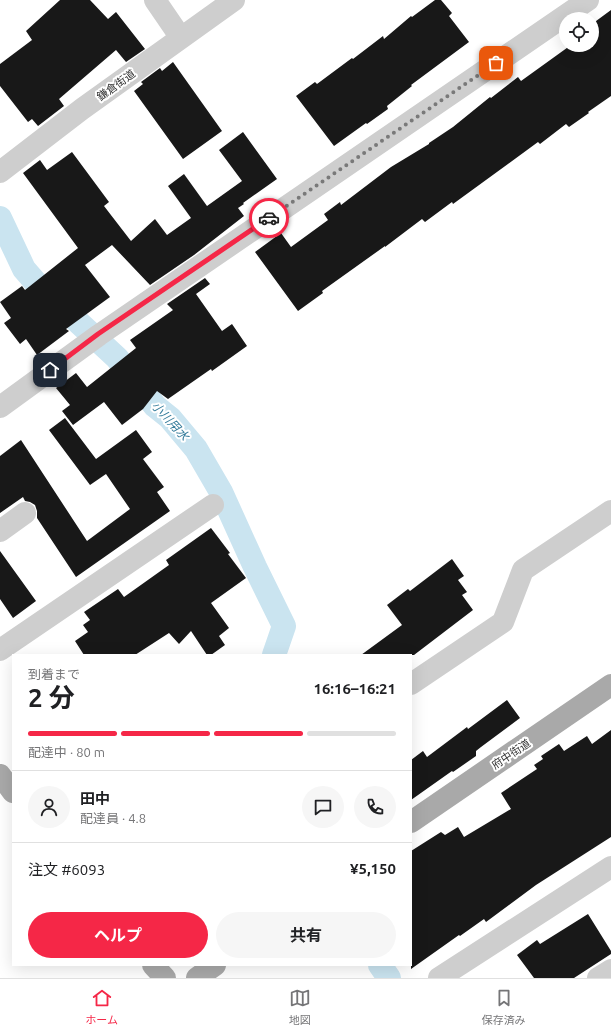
<!DOCTYPE html>
<html lang="ja">
<meta charset="utf-8">
<style>
body{margin:0;font-family:Ubuntu,"Noto Sans JP",sans-serif;background:#f6f6f6;color:#202124;height:100vh;display:flex;flex-direction:column;font-size:15px;white-space:nowrap}
*{box-sizing:border-box;margin:0}
p{font-size:13px;color:#757577}
.icon{flex:none;width:22px;height:22px;fill:none;stroke:currentColor;stroke-width:2;stroke-linecap:round;stroke-linejoin:round}
.map{position:relative;flex:1;overflow:hidden}
.panel{position:absolute;left:12px;top:654px;width:400px;height:312px;display:flex;flex-direction:column;background:#fff;border-radius:0px;box-shadow:0 4px 16px #0002}
.panel>*{flex:none}
.controls{position:absolute;left:559px;top:12px;display:grid;gap:8px}
.controls a{display:grid;place-items:center;width:40px;height:40px;border-radius:50%;background:#fff;box-shadow:0 4px 16px #0002;font-size:20px}
.pin{position:absolute;display:grid;place-items:center;width:34px;height:34px;color:#fff;margin:-17px;border-radius:8px;box-shadow:0 2px 6px #0006}
.courier{position:absolute;display:grid;place-items:center;width:40px;height:40px;margin:-20px;border:3px solid #f52747;border-radius:50%;background:#fff;color:#222;box-shadow:0 1px 5px #0007}
.head em{font-style:normal;font-weight:700}
.head div{display:flex;flex-direction:column-reverse}
.head{display:flex;align-items:center;justify-content:space-between;height:68px;padding:0 16px}
h1{font-size:26px;font-weight:700;line-height:30px}
.bar{display:grid;grid-template-columns:repeat(4,1fr);gap:6px 4px;align-content:center;height:48px;padding:0 16px}
.bar i{height:5px;border-radius:3px;background:#e0e0e0}
.bar .selected{background:#f52747}
.bar p{grid-column:span 4}
.line{display:flex;align-items:center;gap:10px;padding:0 16px;border-top:1px solid #e0e0e0}
.line div{flex:1}
.round{display:grid;place-items:center;flex:none;width:42px;height:42px;border-radius:21px;background:#f6f6f6}
.action{display:flex;gap:8px;margin-top:auto;padding:8px 16px}
.action a{flex:1;height:46px;border-radius:24px;background:#f52747;color:#fff;font-size:16px;font-weight:700;line-height:46px;text-align:center}
.action a+a{background:#f6f6f6;color:#202124}
.tabs{display:flex;justify-content:space-around;align-items:center;height:56px;border-top:1px solid #e0e0e0;background:#fff;font-size:11px;color:#757577}
.tabs a{display:grid;justify-items:center;gap:2px}
.tabs .selected{color:#f52747}
.map>svg:first-child{display:block}
</style>
<div class="map">
<svg width="611" height="978" viewBox="0 0 611 978">
<rect width="100%" height="100%" fill="#fff"/>
<g fill="none" stroke-linecap="round" stroke-linejoin="round">
<path stroke="#cae4f0" stroke-width="24" d="M0 218 24 269 37 284 117 358 155 406 170 418 196 449 221 492 255 567 284 626 274 655
M380 965 389 978"/>
</g>
<path fill="#181818" d="M60 0H90L108 19 116 12 145 49 126 62 116 50 59 99 64 106 38 126 32 119 28 122 0 86V64L32 40 26 31Z
M435 0H441L452 13 449 16 469 42 411 85 412 86 387 106 388 109 367 124 366 123 334 146 296 96 315 82 317 84 352 58 353 59 383 36 384 39 411 16 412 17Z
M611 10V96L588 112 589 113 569 127 566 124 540 144 538 142 453 204 452 202 425 222 422 219 385 247V246L322 291 323 293 298 311 255 252 281 233 291 247 328 220 324 214 340 202 341 205 391 167 429 144V143L453 127 490 97 491 98 518 77 521 81 571 45H592V24Z
M173 62 222 131 183 159 134 91 143 84 141 82 160 68 162 71Z
M243 132 277 179 243 203 244 204 238 208 244 216 194 255 150 285 112 245 85 265 110 297 66 329 69 331 37 355 26 339 20 344 4 323 11 318 0 302 22 286 25 290 78 248 23 173 40 160 47 170 72 152 109 202 104 206 131 241 155 219 167 235 191 218 168 186 184 174 207 206 242 181 219 150Z
M205 278 210 284 196 294 222 331 232 324 247 346 212 371 211 369 168 399 157 391 143 409 122 425 104 402 73 425 62 411 70 405 56 388 76 373 87 387 136 348 130 340 173 310 167 304Z
M65 418 96 459 136 430 152 452 143 459 164 487 157 492 170 511 76 577 37 518V511L35 505 30 502 25 501 23 497 0 513V456L21 440 87 541 130 509 106 474 90 485 49 430Z
M211 528 230 553 228 554 246 578 211 603 229 628 219 636 225 645 211 655H207L191 631 179 644 169 633 135 655H84L75 641 88 632 83 625 90 620 84 612 118 589 124 597 169 565 166 560Z
M0 551 36 601 13 618 0 599Z
M452 559 464 576 458 580 467 592 462 595 473 610 414 655H361L402 625 387 605 408 589 410 591Z
M507 700 520 718 481 747 476 751V756L453 772 452 771 411 800V760L423 751 427 757 467 727 468 729Z
M611 730V837L536 885 486 922 484 919 460 936 459 935 411 969V851L441 832 445 835 458 827 464 837 511 809 501 793 537 769 534 765 543 759 541 756 559 744 564 751 587 736 592 744Z
M588 914 611 951V954L574 978H534L517 955 537 940 540 944Z"/>
<g fill="none" stroke-linecap="round" stroke-linejoin="round">
<path stroke="#cecece" stroke-width="22" d="M155 0 181 38
M0 172 82 109 234 0
M0 407 99 335 588 0
M0 531 25 513
M0 650 213 505
M411 684 503 622 523 570 611 511
M439 978 611 867
M598 978 611 970"/>
<path stroke="#a9a9a9" stroke-width="22" d="M0 775 13 792
M411 822 611 685
M153 965 165 978
M197 978 215 965"/>
</g>
<g fill="none" stroke-linecap="round" stroke-linejoin="round">
<path stroke="#797979" stroke-width="4" stroke-dasharray="0 7.2" d="M269 218 496 63"/>
<path stroke="#f52747" stroke-width="5" d="M50 370 98 334 269 218"/>
</g>
<g text-anchor="middle" stroke-width="4" stroke-linejoin="round" paint-order="stroke">
<g font-size="11" fill="#313131" stroke="#fff">
<text transform="translate(116 85) rotate(-36)" y="4">鎌倉街道</text>
<text transform="translate(511 754) rotate(-34)" y="4">府中街道</text>
</g>
<g font-size="12" font-style="italic" fill="#377d9c" stroke="#fff">
<text transform="translate(170 421) rotate(47)" y="4">小川用水</text>
</g>
</g>
</svg>
<div class="controls">
<a><svg class="icon" aria-label="locate" viewBox="0 0 24 24"><circle cx="12" cy="12" r="6"/><path d="M12 2v4M12 18v4M2 12h4M18 12h4"/></svg></a>
</div>
<div class="pin" style="left:496px;top:63px;background:#ea580c"><svg class="icon" aria-label="bag" viewBox="0 0 24 24"><path d="M5 8h14l-1 12H6zM9 8a3 3 0 0 1 6 0"/></svg></div>
<div class="pin" style="left:50px;top:370px;background:#1f2937"><svg class="icon" aria-label="home" viewBox="0 0 24 24"><path d="M3 11l9-7 9 7M6 9v11h12V9"/></svg></div>
<div class="courier" style="left:269px;top:218px"><svg class="icon" aria-label="car" viewBox="0 0 24 24"><path d="M5 17H2v-5l4-1 3-4h7l3 4 3 1v5h-3M9 17h6M6 11h13"/><circle cx="7" cy="17" r="2"/><circle cx="17" cy="17" r="2"/></svg></div>
<section class="panel">
<div class="head"><div><h1>2 分</h1><p>到着まで</p></div><em>16:16–16:21</em></div>
<div class="bar"><i class="selected"></i><i class="selected"></i><i class="selected"></i><i></i><p>配達中 · 80 m</p></div>
<div class="line" style="height:72px"><a class="round"><svg class="icon" aria-label="person" viewBox="0 0 24 24"><circle cx="12" cy="8" r="4"/><path d="M4 21q1-7 8-7t8 7"/></svg></a><div><b>田中</b><p>配達員 · 4.8</p></div><a class="round"><svg class="icon" aria-label="chat" viewBox="0 0 24 24"><path d="M4 5h16v11H9l-5 4z"/></svg></a><a class="round"><svg class="icon" aria-label="phone" viewBox="0 0 24 24"><path d="M5 4h4l2 5-3 2q2 4 5 5l2-3 5 2v4C11 20 4 13 5 4z"/></svg></a></div>
<div class="line" style="height:52px"><div>注文 #6093</div><b>¥5,150</b></div>
<div class="action"><a>ヘルプ</a><a>共有</a></div>
</section>
</div>
<nav class="tabs">
<a class="selected"><svg class="icon" aria-label="home" viewBox="0 0 24 24"><path d="M3 11l9-7 9 7M6 9v11h12V9"/></svg>ホーム</a>
<a><svg class="icon" aria-label="map" viewBox="0 0 24 24"><path d="M3 6l6-2 6 2 6-2v14l-6 2-6-2-6 2zM9 4v14M15 6v14"/></svg>地図</a>
<a><svg class="icon" aria-label="saved" viewBox="0 0 24 24"><path d="M7 4h10v16l-5-4-5 4z"/></svg>保存済み</a>
</nav>
